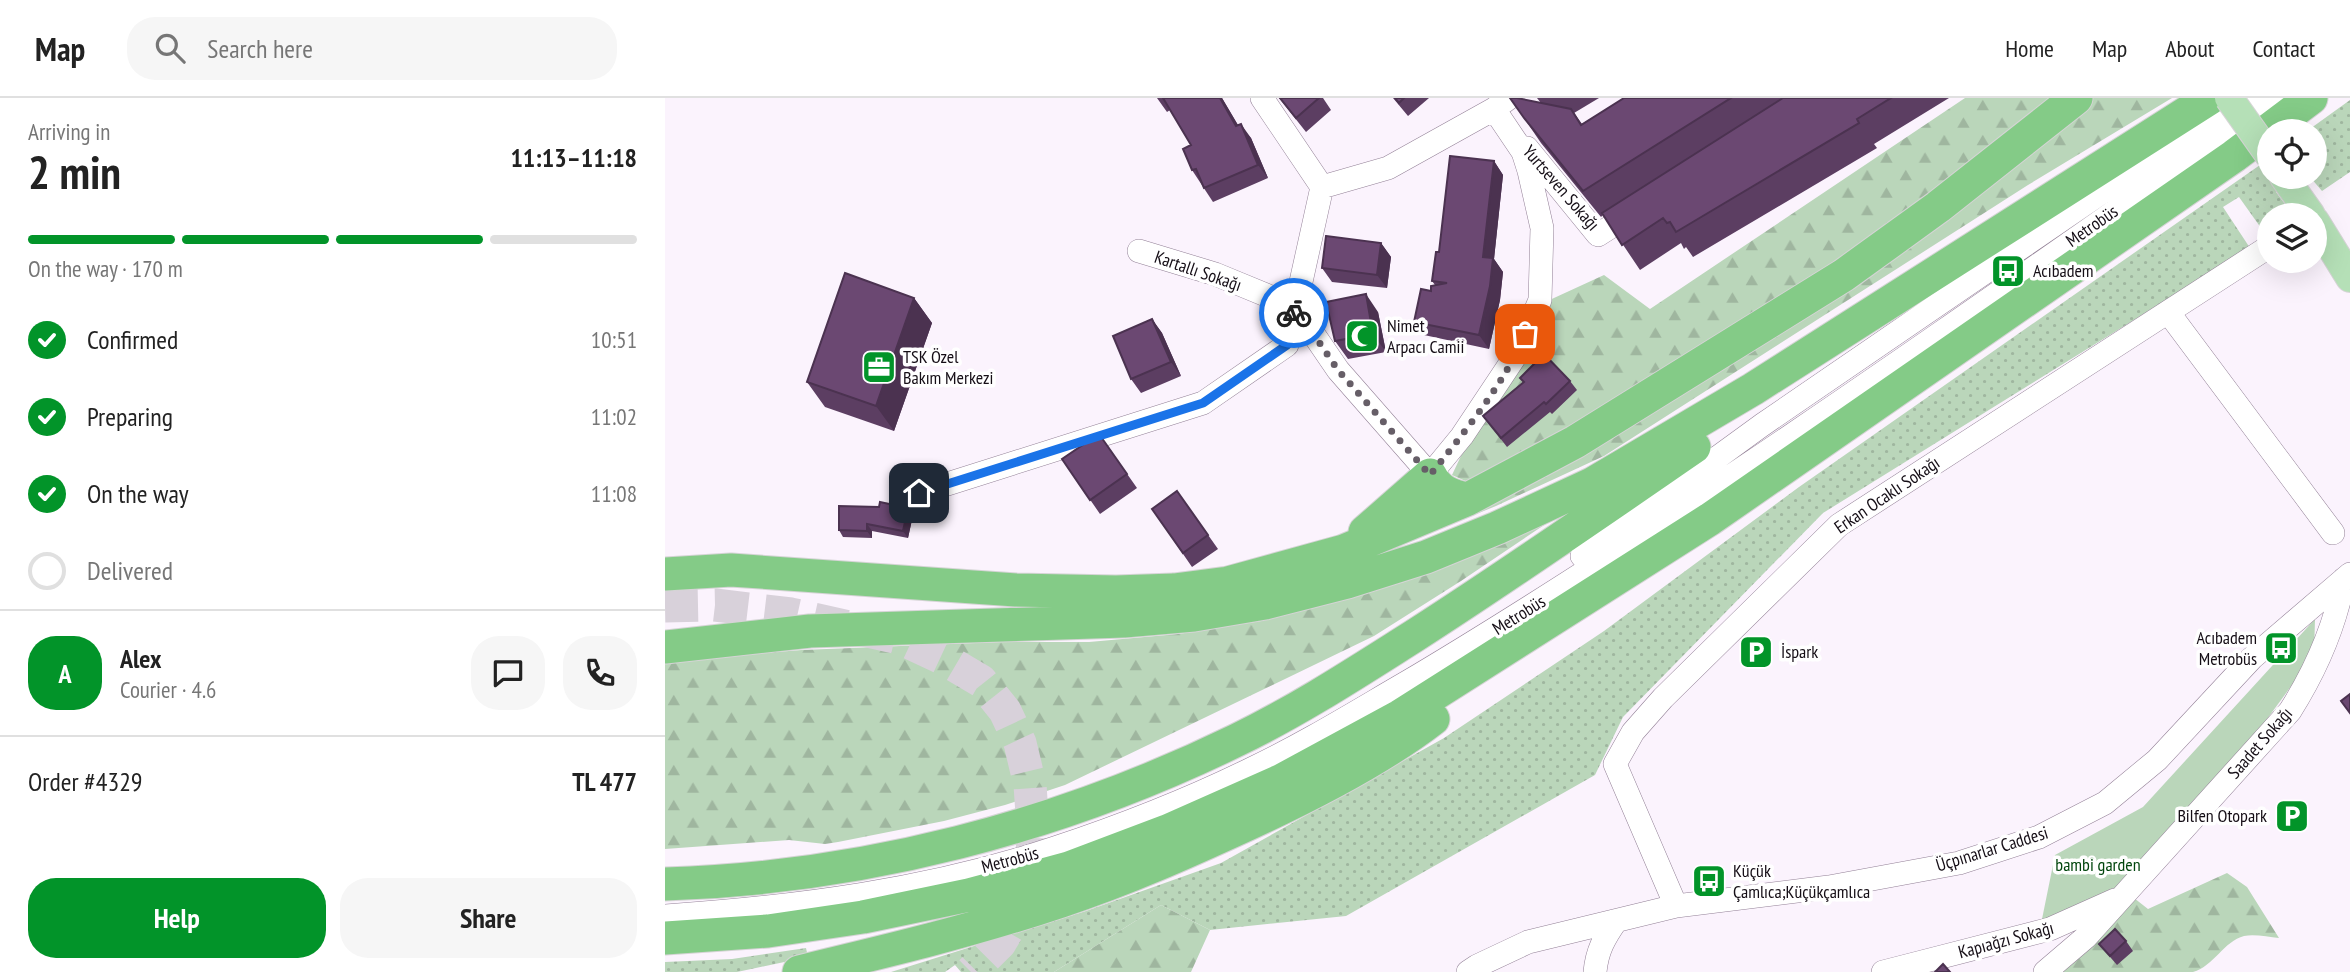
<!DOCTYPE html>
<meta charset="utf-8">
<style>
body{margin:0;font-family:"PT Sans Narrow",sans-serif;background:#f6f6f6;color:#222;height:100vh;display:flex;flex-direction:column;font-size:26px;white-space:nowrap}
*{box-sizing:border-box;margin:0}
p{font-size:23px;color:#767676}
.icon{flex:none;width:38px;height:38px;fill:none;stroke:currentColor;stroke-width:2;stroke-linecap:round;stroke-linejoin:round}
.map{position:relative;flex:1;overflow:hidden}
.panel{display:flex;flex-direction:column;background:#fff;width:665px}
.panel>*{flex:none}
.controls{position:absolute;left:1592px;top:21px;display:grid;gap:14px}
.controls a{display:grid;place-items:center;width:70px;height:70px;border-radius:50%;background:#fff;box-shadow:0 7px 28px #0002;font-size:35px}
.pin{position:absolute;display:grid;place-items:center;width:60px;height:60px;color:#fff;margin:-30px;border-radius:14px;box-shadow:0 4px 10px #0006}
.courier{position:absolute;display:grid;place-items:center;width:70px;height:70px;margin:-35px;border:5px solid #1a73e8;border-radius:50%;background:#fff;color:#222;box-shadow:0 2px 9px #0007}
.headline em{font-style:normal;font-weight:700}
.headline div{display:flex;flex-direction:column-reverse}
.headline{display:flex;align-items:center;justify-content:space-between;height:119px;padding:0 28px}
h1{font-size:46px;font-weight:700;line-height:52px}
.bar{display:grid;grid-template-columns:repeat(4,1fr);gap:10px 7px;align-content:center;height:84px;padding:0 28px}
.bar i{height:9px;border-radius:5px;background:#e0e0e0}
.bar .selected{background:#029429}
.bar p{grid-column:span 4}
.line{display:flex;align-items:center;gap:18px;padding:0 28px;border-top:2px solid #e0e0e0}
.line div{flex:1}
.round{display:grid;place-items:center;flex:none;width:74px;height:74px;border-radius:28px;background:#f6f6f6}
ol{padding:0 28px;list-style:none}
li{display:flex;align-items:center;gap:21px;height:77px}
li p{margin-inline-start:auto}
li .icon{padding:7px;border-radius:50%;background:#029429;color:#fff;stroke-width:4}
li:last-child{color:#767676}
li i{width:38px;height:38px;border:4px solid #e0e0e0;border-radius:50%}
.action{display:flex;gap:14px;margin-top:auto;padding:14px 28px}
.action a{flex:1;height:80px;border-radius:28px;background:#029429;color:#fff;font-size:28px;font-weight:700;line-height:80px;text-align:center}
.action a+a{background:#f6f6f6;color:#222}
header{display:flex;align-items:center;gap:42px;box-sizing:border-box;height:98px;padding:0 35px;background:#fff;border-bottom:2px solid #e0e0e0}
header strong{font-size:33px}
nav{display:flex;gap:38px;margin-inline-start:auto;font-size:24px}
.search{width:490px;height:63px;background:#f6f6f6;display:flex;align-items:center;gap:18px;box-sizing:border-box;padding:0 24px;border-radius:28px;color:#767676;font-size:26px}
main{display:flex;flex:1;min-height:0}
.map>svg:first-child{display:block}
</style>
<header>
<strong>Map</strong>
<div class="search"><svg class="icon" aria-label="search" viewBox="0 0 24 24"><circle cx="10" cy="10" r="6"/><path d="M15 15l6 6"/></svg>Search here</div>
<nav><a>Home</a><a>Map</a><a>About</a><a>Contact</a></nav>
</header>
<main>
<section class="panel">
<div class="headline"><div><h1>2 min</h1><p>Arriving in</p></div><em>11:13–11:18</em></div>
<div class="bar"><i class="selected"></i><i class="selected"></i><i class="selected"></i><i></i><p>On the way · 170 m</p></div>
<ol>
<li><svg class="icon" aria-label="check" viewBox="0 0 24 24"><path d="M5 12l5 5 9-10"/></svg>Confirmed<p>10:51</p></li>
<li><svg class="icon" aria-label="check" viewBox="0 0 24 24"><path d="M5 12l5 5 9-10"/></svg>Preparing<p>11:02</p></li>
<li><svg class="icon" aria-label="check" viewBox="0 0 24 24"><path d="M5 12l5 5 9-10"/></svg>On the way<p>11:08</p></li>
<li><i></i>Delivered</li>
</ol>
<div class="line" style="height:126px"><b class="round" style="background:#029429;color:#fff">A</b><div><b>Alex</b><p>Courier · 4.6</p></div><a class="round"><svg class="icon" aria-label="chat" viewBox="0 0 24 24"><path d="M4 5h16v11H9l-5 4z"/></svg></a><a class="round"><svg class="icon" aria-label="phone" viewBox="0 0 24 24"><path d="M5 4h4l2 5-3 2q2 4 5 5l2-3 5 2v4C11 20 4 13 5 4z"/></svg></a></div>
<div class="line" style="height:91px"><div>Order #4329</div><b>TL 477</b></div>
<div class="action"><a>Help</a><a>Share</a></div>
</section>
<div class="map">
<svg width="1685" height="874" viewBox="0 0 1685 874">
<defs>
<pattern id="grass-dots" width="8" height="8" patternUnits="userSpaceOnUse" patternTransform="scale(1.75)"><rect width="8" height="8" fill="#bad6ba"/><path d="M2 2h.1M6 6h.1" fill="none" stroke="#9fb69f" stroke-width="1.8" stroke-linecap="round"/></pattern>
<pattern id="forest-firs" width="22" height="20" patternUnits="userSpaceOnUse" patternTransform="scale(1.75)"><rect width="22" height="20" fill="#bad6ba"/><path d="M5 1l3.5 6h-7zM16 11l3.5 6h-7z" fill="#9fb69f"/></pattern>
</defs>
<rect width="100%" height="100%" fill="#fbf3fd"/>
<path fill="url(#grass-dots)" d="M1685 2V74L1657 93 1645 79H1650V33H1642Z
M1605 60V79H1627L1611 94 1628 117H1605V135L1601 137 1574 99 1558 109 1585 150 1158 415 958 619 930 677 681 818 545 832 496 807 389 874H296L290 867 280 874H226L421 813 556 765 779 640 939 533 1134 389Z
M141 850 143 859 72 874H0V864L67 861Z"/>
<path fill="url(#forest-firs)" d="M1300 0H1386L1269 98 968 297 805 385 787 377 865 211 939 177 985 211Z
M1427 0H1507L1363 87 939 358 831 408 757 438Z
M891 419 796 483 709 538 400 687 340 707 279 723 173 744 160 746 124 742 0 751V562L137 552 334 544H424L513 536 596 523 739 484 823 450Z
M1562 775 1582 789 1614 840C1603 839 1590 836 1579 838 1559 843 1549 868 1528 874H1391L1469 800 1483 811Z
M496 807 545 832 526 874H389Z"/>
<path fill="#bad6ba" d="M1650 521 1649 557 1577 655 1453 791 1376 826 1390 757 1478 709Z"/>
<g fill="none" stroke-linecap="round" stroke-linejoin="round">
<path stroke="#d8d1da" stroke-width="33" stroke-dasharray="33 17" stroke-linecap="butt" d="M0 508 50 507 126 516 234 540 277 560 316 583 340 613 355 645 365 687 368 731 366 793 335 845 306 874"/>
<g stroke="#938197" stroke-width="24">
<path id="minor" d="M862 50 933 137 972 112
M657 89 723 70 829 11 844 0
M474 153 550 176 630 209
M630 209 673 272 765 377 797 338 853 254 875 202 877 130 864 73 858 54 829 11
M1503 214 1668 435
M254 395 538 305 622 247 657 89 597 0
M917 458 1097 327 1465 75 1579 0
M1011 808 950 666 968 634 998 600 1174 427 1605 148
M0 818C132 809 264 792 390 750 456 728 523 702 586 671 639 646 689 615 739 586 832 531 922 473 1012 414 1214 280 1413 139 1611 0
M803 874 812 868 863 844 1011 808 1164 789 1294 765 1374 739 1440 705 1492 662 1587 560 1685 476
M930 874C932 853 939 840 951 823
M1218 874 1385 831 1450 802
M1380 874 1421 839 1625 613C1651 572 1670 528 1679 481"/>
</g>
<g stroke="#d5d4d5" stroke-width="30">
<path id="major" d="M1619 79 1646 117
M1650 123 1685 180"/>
</g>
<g stroke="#d5d4d5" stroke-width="35">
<path id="highway" d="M700 434 765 377C773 393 786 398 803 401
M0 476 66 472 351 492 451 494 509 492 563 485 679 453 803 401 910 344 1179 177 1273 109 1411 0
M0 549 145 533 459 523 529 517 600 505 682 484 761 459 832 430 927 386 1088 291 1545 0
M0 786C198 780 394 729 572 642 634 612 692 574 749 538 844 477 936 413 1029 349
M0 840 103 833 198 819 304 797 404 770 502 733 617 682 735 618 1045 421 1569 58 1646 0
M134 874C222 853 310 832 396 803 460 782 522 754 583 726 644 698 714 663 768 621"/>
</g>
<use href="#minor" stroke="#fff" stroke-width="23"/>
<use href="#major" stroke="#b5e0b7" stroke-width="28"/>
<use href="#highway" stroke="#84cb87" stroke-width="33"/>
<g stroke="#d5d4d5" stroke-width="30" stroke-linecap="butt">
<path id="major-bridge" d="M1564 0 1605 58"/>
</g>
<use href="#major-bridge" stroke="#b5e0b7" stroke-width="28"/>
</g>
<path fill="#5c3e62" d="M492 0H557L573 27 586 40 603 80 548 104 527 72 526 47 505 12 502 14Z
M614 0H658L666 12 641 34Z
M728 0H764L743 18Z
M872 0H934L909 15 917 26 959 0H1284L1209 46 1212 50 1028 159 1021 149 1019 151 1016 145 975 172 938 117 936 119 876 45 859 20 876 5Z
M829 63 838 77 829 161 838 174 835 202 824 251 759 237 749 224 770 187 767 183 774 154Z
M716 145 726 159 722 190 667 184 657 170Z
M249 200 267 225 229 333 160 309 142 284Z
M713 214 721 254 683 261 670 243Z
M487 221 497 235 516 278 476 295 466 281Z
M855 280 905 283 912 292 887 316 885 314 842 349 818 318 858 284Z
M434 336 472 390 435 416 397 361Z
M512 393 553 451 527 469 487 411Z
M243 410 248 417 243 440 207 433V440L178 439 174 432Z
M1461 843 1468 853 1452 867 1434 846Z"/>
<path fill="#4b3250" d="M555 0H557L581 41 571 28Z
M576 26 586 40 603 80 593 67Z
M829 63 838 77 829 161 838 174 835 202 824 251 814 237 818 159Z
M716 145 726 159 722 190 712 177Z
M701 196 713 214 721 254 708 236Z
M249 200 267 225 229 333 211 308Z
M487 221 497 235 516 278 506 264Z
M243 410 248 417 243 440 238 433Z
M202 426 207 433V440L202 433Z"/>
<path fill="#6b4872" stroke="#4b3250" stroke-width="2" d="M498 0H555L571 28 576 26 593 67 539 90 531 71 527 72 518 51 526 47Z
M615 0H654L631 20Z
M730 0H739L734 5Z
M845 0H852L906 11 916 27 959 0H1066L918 93 859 20Z
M1118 0H1226L1192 21 1194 25 1011 134 1005 124 1002 125 998 120 957 147 937 115Z
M785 58 829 63 818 159 828 160 825 188 814 237 749 224 756 191 766 193V188L782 185 767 183 771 154H774Z
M661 138 716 145 712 177 657 170Z
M180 175 249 200 211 308 142 284Z
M701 196 708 236 670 243 661 204Z
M487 221 506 264 466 281 448 238Z
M879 256 905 283 881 306 879 304 836 340 818 318 859 284 855 280Z
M434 336 462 376 425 402 397 361Z
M512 393 543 437 518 455 487 411Z
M215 404 243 410 238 433 202 426V433L174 432V408L214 409Z
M1685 596V615L1676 603Z
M1450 831 1461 843 1445 858 1434 846Z
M1278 866 1285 874H1270Z"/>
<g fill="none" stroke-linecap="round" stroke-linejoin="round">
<path stroke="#665e67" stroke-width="7" stroke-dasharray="0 12.6" d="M629 215 630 209 673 272 765 377C798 336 840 285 860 236"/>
<path stroke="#1a73e8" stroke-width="9" d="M254 395 538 305 622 247 629 215"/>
</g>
<defs>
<g id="bus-square" transform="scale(1.75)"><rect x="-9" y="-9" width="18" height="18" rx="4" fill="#029429" stroke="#fff"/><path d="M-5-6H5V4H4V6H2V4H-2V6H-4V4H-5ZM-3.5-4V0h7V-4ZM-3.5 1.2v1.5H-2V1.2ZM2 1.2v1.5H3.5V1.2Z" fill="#fff"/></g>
<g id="mosque-square" transform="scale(1.75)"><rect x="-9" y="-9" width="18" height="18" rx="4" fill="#029429" stroke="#fff"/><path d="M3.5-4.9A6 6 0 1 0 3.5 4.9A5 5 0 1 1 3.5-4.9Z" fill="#fff"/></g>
<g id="office-square" transform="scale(1.75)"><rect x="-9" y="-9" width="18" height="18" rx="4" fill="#029429" stroke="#fff"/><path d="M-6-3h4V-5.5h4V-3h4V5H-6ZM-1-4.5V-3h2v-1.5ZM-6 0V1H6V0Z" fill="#fff"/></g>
<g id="parking-square" transform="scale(1.75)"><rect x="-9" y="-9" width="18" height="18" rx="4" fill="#029429" stroke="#fff"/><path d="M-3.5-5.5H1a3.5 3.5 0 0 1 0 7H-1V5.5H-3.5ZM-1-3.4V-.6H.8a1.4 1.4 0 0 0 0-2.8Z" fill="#fff"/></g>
</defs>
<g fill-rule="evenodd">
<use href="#bus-square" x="1343" y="173"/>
<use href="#mosque-square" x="697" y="238"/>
<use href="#office-square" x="214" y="269"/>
<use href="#bus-square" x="1616" y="550"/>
<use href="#parking-square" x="1091" y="554"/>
<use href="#parking-square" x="1627" y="718"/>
<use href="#bus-square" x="1044" y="783"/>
</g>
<g text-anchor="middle" stroke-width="7" stroke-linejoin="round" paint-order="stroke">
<g font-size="18" fill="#150e16" stroke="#fff">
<text transform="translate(896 90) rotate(49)" y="6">Yurtseven Sokağı</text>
<text transform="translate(1427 128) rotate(-35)" y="6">Metrobüs</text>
<text transform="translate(533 173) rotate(19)" y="6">Kartallı Sokağı</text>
<text transform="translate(1222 397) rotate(-34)" y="6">Erkan Ocaklı Sokağı</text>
<text transform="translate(854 517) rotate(-32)" y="6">Metrobüs</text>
<text transform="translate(1595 645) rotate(-49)" y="6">Saadet Sokağı</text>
<text transform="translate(1327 751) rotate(-17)" y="6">Üçpınarlar Caddesi</text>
<text transform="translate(345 762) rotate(-15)" y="6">Metrobüs</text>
<text transform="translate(1341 842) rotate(-15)" y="6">Kapıağzı Sokağı</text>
</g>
<g font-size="18" fill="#150e16" stroke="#fff" text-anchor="start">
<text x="1368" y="179">Acıbadem</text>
<text x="722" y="234">Nimet<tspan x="722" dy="21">Arpacı Camii</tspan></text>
<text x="238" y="265">TSK Özel<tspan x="238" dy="21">Bakım Merkezi</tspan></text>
<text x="1592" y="546" text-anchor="end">Acıbadem<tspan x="1592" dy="21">Metrobüs</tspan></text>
<text x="1116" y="560">İspark</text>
<text x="1602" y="724" text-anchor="end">Bilfen Otopark</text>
<text x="1068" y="779">Küçük<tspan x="1068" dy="21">Çamlıca;Küçükçamlıca</tspan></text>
</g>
<g font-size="18" fill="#00450c" stroke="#fff">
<text x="1433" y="773">bambi garden</text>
</g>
</g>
</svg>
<div class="controls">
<a><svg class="icon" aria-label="locate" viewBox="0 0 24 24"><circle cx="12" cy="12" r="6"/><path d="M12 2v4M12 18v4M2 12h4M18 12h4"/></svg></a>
<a><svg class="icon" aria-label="layers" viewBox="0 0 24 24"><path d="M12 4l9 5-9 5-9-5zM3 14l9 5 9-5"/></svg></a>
</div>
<div class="pin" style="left:860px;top:236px;background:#ea580c"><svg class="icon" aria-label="bag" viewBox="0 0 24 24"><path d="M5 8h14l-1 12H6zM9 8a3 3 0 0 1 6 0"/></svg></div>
<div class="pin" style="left:254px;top:395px;background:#1f2937"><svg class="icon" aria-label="home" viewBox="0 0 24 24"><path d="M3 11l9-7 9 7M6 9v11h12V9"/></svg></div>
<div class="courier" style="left:629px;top:215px"><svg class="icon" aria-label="bike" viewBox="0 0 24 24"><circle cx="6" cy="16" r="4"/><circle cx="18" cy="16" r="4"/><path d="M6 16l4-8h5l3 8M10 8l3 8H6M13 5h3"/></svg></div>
</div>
</main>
